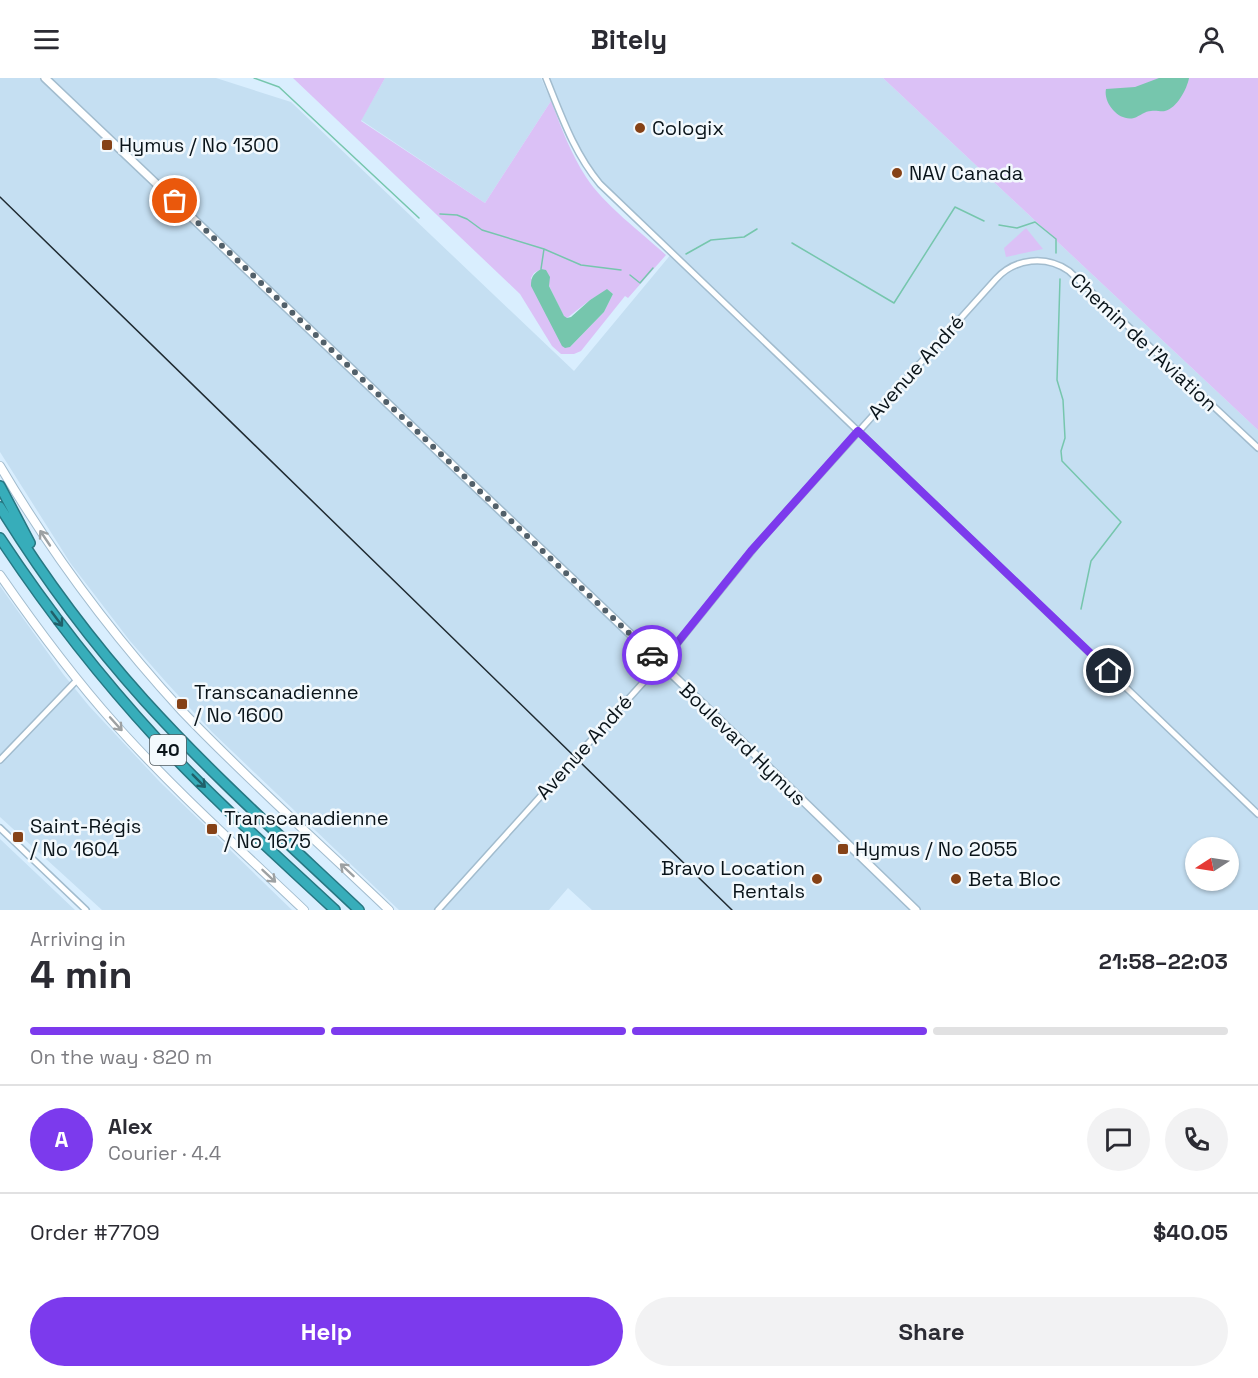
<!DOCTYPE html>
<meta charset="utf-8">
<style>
body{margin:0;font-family:"Space Grotesk",sans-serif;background:#f2f2f3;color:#2b2b33;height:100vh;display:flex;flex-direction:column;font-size:22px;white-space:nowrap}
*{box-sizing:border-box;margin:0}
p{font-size:20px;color:#7c7c81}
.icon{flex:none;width:33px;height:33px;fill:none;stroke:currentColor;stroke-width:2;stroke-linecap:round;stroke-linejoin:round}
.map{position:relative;height:832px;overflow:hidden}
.drawer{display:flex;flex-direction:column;background:#fff;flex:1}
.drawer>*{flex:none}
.needle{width:39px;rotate:258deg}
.buttons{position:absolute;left:1185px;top:759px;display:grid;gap:12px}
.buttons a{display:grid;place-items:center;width:54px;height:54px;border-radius:50%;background:#fff;box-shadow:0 2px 4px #0004;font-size:30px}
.pin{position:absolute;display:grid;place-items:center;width:51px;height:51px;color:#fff;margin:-26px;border:3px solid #fff;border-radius:50%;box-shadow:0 2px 6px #0007}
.courier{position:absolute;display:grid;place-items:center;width:60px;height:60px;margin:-30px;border:4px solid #7c3aed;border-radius:50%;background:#fff;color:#222;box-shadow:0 2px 8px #0007}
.headline em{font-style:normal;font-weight:600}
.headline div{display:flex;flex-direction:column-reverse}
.headline{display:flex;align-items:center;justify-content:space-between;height:102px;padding:0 30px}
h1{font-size:39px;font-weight:600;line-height:45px}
.bar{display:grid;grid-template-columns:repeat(4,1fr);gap:9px 6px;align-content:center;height:72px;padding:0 30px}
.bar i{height:8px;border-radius:4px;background:#e1e1e2}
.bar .selected{background:#7c3aed}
.bar p{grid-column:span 4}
.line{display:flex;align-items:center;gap:15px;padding:0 30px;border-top:2px solid #e1e1e2}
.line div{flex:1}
.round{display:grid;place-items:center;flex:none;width:63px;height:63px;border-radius:32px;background:#f2f2f3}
.action{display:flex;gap:12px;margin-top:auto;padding:12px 30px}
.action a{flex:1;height:69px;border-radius:36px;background:#7c3aed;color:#fff;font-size:24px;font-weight:600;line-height:69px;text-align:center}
.action a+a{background:#f2f2f3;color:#2b2b33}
header{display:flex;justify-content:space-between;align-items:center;height:78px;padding:0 30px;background:#fff;font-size:27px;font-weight:600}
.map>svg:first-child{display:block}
</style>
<header><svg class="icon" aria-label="menu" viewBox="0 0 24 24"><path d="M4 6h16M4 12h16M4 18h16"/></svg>Bitely<svg class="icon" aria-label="person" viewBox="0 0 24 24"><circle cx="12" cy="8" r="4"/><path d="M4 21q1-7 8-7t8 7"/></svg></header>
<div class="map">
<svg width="1258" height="832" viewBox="0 0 1258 832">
<rect width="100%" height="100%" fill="#d9eefe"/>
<path fill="#c5dff2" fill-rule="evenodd" d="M0 0H216L291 24 574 293 672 175 585 88 546 0H883L1258 352V832H592L568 810 549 832H399L212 654 166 604 130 563 71 486 0 374ZM1196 770H1228V802H1196Z
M385 0H541L551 23 485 125 361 42Z
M0 508 63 596 89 628 160 704 292 832H102L0 739Z
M0 761 75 832H0Z"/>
<path fill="#dbc1f6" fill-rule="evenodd" d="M293 0H385L361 43 485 125 551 23C561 49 571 76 586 99 603 126 642 155 666 177L628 220 625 218 581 273 574 276H561L552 268 520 216ZM541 191 564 239 567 240 590 222 607 212 613 216 604 234 570 269 531 200 534 195Z
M883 0H1258V352Z
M1026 150 1043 171 1006 179 1004 170Z"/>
<path fill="#76c6ad" d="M1159 0H1189C1187 11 1177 30 1165 33 1161 34 1156 32 1151 33 1145 33 1140 38 1134 40 1119 44 1103 25 1106 11L1135 9Z
M541 191 546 192 550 199 549 208 564 238 567 240 571 239 590 222 607 211 613 216 604 234 570 269 565 270 562 268 531 208C531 199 533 196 541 191Z"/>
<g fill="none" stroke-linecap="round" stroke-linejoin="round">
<path stroke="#76c6ad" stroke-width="1.5" d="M254 0 279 9 419 140
M440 136 457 137 467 141 482 152 544 171 581 187 621 192
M999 147 1017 150 1035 144 1056 161V175
M792 165 894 225 955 129 984 143
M686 176 711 162 744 159 757 151
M541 191 544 171
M630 197 640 205 653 190
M1060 201 1057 302 1063 322 1065 360 1061 373 1062 383 1121 444 1091 483 1081 531"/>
<g stroke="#a2bcce" stroke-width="8">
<path id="minor" d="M546 0C561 37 574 75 600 106L1258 736
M0 682 77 602
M0 750 86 832
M438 832 668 577 760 463 996 201C1015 180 1046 177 1069 193L1258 370"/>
</g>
<g stroke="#a2bcce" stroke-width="10">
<path id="tertiary" d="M45 0 645 570 916 832"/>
</g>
<g stroke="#a2bcce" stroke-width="10">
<path id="secondary" d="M0 388C52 476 113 558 182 633 248 702 320 766 389 832
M0 497C36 549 73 599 115 646 174 712 240 771 304 832"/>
</g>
<g stroke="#277782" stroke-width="12">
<path id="motorway" d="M0 408 30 465
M0 429C42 497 90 562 144 622 211 696 286 763 359 832
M0 460C47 531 99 598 157 661 213 721 275 776 335 832"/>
</g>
<use href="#minor" stroke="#fff" stroke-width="5"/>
<use href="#tertiary" stroke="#fff" stroke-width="7"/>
<use href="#secondary" stroke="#fff" stroke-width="8"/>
<use href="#motorway" stroke="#37adba" stroke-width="9"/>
<path stroke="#202b32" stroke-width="1.5" d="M0 119 732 832"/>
</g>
<defs><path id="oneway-shaft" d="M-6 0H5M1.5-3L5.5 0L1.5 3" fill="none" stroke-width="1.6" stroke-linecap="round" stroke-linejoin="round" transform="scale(1.5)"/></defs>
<g stroke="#9da1a3">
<use href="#oneway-shaft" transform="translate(45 460) rotate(-124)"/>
<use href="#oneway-shaft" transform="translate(116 646) rotate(48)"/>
<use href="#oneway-shaft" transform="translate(347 792) rotate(-137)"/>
<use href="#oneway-shaft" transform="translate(269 798) rotate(43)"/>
</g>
<g stroke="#20606a">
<use href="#oneway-shaft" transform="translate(57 541) rotate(53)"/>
<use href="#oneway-shaft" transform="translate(199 703) rotate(45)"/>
</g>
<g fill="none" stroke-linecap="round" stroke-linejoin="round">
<path stroke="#52606a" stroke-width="6" stroke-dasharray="0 10.8" d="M175 123 652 577"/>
<path stroke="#7c3aed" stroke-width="8" d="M652 577 660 585 665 580 751 473 858 353 1109 593"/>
</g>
<g fill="#864217" stroke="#f3f9fd" stroke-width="2">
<circle cx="640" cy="50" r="6"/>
<rect x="101" y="61" width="12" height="12" rx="3"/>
<circle cx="897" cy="95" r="6"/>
<rect x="176" y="620" width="12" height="12" rx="3"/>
<rect x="206" y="745" width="12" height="12" rx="3"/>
<rect x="12" y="753" width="12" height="12" rx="3"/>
<rect x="837" y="765" width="12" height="12" rx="3"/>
<circle cx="817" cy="801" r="6"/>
<circle cx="956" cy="801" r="6"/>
</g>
<g text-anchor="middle" stroke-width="5" stroke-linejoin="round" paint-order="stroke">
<rect fill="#f3f9fd" stroke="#50595e" stroke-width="1.5" x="150" y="657" width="36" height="30" rx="4.5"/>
<g font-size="18" font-weight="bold" fill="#0a141a">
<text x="168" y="678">40</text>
</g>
<g font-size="20" fill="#0a141a" stroke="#f3f9fd" text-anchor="start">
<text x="652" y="57">Cologix</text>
<text x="119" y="74">Hymus / No 1300</text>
<text x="909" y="102">NAV Canada</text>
<text x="194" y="621">Transcanadienne<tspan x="194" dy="23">/ No 1600</tspan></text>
<text x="224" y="747">Transcanadienne<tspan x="224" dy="23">/ No 1675</tspan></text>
<text x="30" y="755">Saint-Régis<tspan x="30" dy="23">/ No 1604</tspan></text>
<text x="855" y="778">Hymus / No 2055</text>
<text x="805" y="797" text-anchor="end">Bravo Location<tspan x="805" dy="23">Rentals</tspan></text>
<text x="968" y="808">Beta Bloc</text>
</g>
<g font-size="20" fill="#0a141a" stroke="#f3f9fd">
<text transform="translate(1144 264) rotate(43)" y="7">Chemin de l'Aviation</text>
<text transform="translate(916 289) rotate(-48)" y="7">Avenue André</text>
<text transform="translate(743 666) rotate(44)" y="7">Boulevard Hymus</text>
<text transform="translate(584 669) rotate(-48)" y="7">Avenue André</text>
</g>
</g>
</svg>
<div class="buttons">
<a><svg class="needle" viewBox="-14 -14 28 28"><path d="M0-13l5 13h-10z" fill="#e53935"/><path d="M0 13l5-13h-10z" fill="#7c7c81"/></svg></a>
</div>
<div class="pin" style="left:175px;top:123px;background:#ea580c"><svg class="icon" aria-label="bag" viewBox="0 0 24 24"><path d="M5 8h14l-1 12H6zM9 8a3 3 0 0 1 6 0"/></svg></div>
<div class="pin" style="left:1109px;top:593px;background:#1f2937"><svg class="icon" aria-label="home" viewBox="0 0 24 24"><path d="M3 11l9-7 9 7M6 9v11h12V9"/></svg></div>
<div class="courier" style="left:652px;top:577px"><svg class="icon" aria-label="car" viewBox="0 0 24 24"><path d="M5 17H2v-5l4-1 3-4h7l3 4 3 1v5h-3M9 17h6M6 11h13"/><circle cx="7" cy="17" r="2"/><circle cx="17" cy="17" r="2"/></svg></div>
</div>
<section class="drawer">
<div class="headline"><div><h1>4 min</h1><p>Arriving in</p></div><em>21:58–22:03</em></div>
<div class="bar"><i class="selected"></i><i class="selected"></i><i class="selected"></i><i></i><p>On the way · 820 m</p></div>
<div class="line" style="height:108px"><b class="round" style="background:#7c3aed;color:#fff">A</b><div><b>Alex</b><p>Courier · 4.4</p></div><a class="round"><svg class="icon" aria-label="chat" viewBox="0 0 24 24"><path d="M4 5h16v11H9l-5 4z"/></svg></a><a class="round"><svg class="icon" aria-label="phone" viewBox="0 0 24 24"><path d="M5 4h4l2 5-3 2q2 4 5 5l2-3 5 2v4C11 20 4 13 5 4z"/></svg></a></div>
<div class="line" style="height:78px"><div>Order #7709</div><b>$40.05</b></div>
<div class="action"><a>Help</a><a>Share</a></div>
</section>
